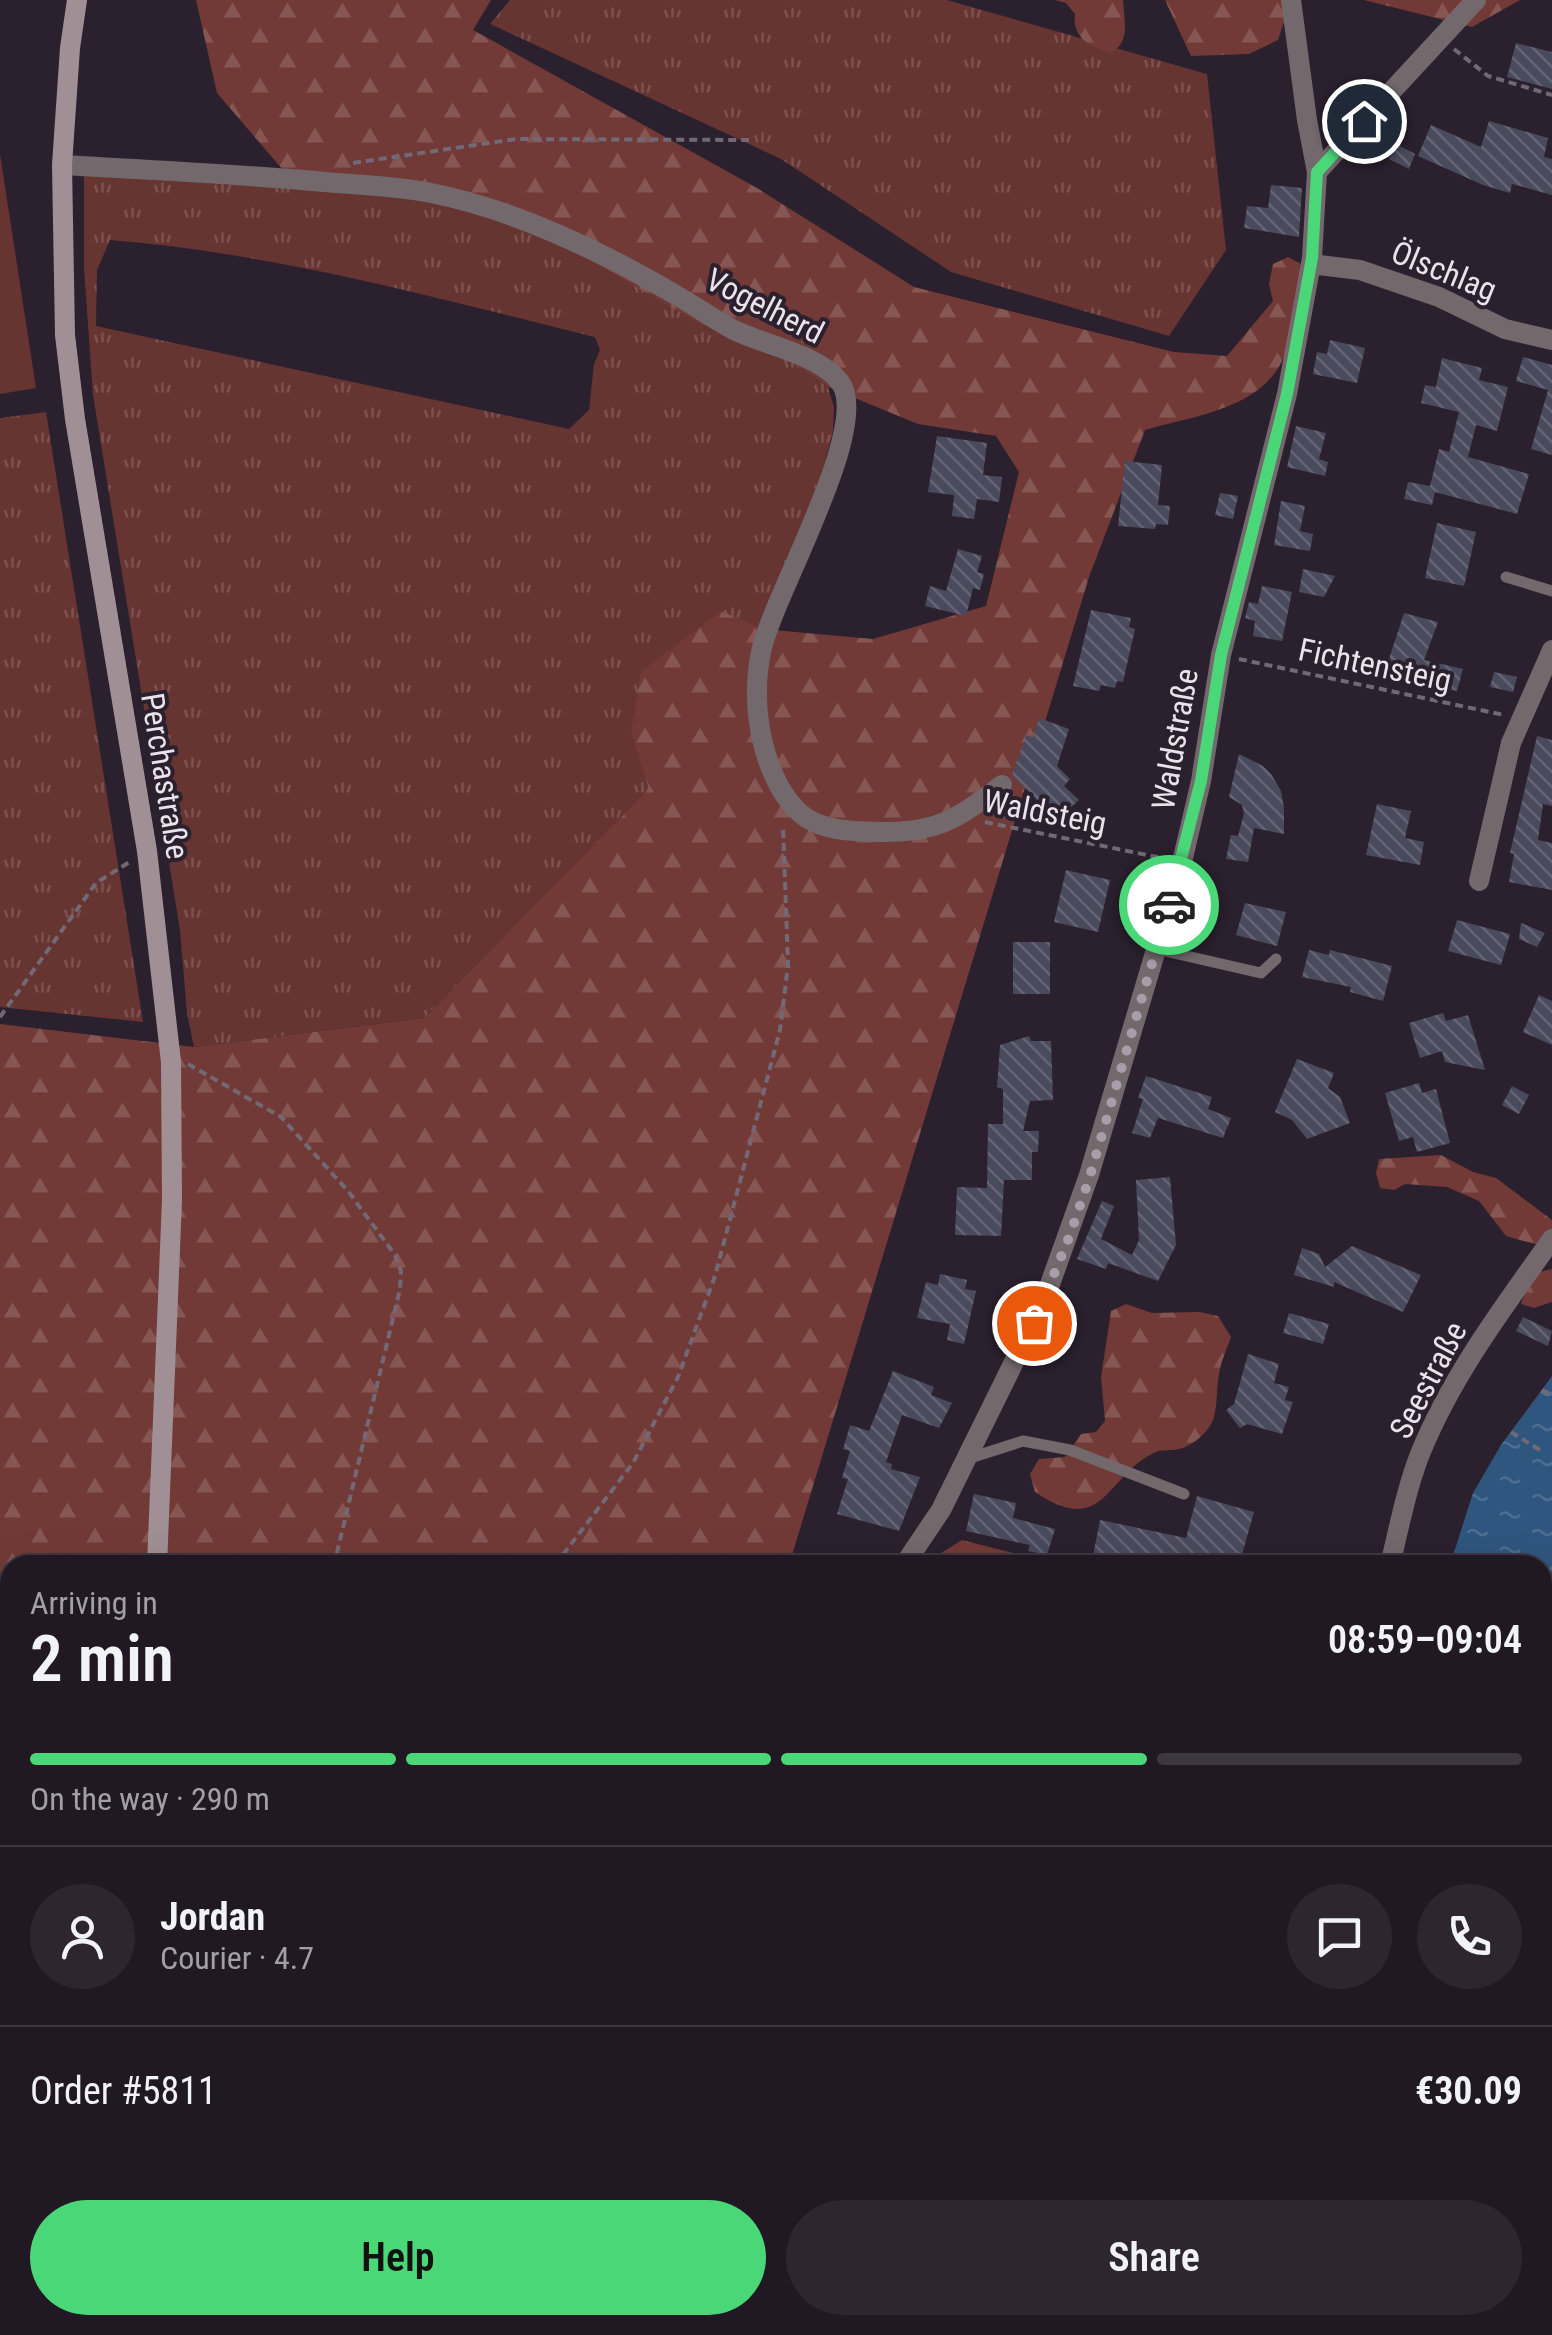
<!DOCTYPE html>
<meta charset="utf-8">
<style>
body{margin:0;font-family:"Roboto Condensed",sans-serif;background:#2d252f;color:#f1f3f6;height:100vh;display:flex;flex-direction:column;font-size:38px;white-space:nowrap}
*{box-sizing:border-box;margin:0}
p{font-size:32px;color:#a2a0a5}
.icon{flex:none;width:55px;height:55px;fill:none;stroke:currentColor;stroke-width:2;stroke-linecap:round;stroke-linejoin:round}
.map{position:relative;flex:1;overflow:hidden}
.panel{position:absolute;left:0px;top:1555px;width:1552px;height:780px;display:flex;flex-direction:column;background:#201822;border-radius:30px 30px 0 0;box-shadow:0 10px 40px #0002,0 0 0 2px #3d3740}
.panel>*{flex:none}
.pin{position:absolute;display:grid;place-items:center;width:85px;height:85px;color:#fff;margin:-42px;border:5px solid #fff;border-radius:50%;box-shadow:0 2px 10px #0007}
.courier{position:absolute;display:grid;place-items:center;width:100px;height:100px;margin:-50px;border:8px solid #49d778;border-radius:50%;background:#fff;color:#222;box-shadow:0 2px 12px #0007}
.overview em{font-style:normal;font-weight:600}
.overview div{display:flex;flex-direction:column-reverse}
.overview{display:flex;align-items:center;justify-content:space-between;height:170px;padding:0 30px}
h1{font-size:65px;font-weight:600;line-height:75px}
.bar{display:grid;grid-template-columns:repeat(4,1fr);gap:15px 10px;align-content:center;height:120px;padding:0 30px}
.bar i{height:12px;border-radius:8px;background:#3d3740}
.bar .current{background:#49d778}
.bar p{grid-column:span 4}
.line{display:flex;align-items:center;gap:25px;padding:0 30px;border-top:2px solid #3d3740}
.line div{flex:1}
.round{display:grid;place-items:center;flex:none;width:105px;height:105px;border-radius:52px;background:#2d252f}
.action{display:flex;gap:20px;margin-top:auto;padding:20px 30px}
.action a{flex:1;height:115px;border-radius:60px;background:#49d778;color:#111;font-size:40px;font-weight:600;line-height:115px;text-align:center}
.action a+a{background:#2d252f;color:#f1f3f6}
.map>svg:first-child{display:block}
</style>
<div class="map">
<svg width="1552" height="2335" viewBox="0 0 1552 2335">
<defs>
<pattern id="grass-tufts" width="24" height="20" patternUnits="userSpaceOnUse" patternTransform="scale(2.5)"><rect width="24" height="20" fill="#663431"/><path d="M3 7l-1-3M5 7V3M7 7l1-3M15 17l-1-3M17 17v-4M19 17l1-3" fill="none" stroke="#7c514f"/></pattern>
<pattern id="forest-firs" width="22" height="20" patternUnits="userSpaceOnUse" patternTransform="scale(2.5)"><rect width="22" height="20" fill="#723a36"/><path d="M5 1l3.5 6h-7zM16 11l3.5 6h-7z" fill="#865653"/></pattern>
<pattern id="water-ripples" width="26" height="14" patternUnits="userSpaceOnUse" patternTransform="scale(2.5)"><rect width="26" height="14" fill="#2f567e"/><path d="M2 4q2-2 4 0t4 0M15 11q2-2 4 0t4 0" fill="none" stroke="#4d6e90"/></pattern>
<pattern id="building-back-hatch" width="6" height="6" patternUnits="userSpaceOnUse" patternTransform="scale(2.5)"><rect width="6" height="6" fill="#4a4a5d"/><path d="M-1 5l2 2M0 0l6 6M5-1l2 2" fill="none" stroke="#646474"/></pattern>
</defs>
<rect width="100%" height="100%" fill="#2b202e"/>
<path fill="url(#grass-tufts)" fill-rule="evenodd" d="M510 0H947L1207 74 1226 250 1169 336 951 272 781 159 490 24Z
M84 174 423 196 548 236 793 363 828 387 834 407 833 432 814 504 760 629 631 733 650 789 424 1018 194 1047 187 1013 180 930 93 395 84 268ZM110 240C274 253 436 298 595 337L600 350 594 364 589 410 569 429 96 326 97 270Z
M46 412 143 1022 0 1007V418Z"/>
<path fill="url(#forest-firs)" d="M196 0H491L473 30 757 188 914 287 1174 352 1227 356 1273 301 1269 284 1273 264 1288 257 1301 264C1298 291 1293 348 1277 370 1249 411 1189 417 1145 430L1089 577 789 1565H10V2325H861L857 2335H0V1024L194 1047 424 1018 649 789 631 733 641 672 721 611 761 629 873 639 986 606 1019 472 996 436 918 424 828 387 793 363 699 323 548 236 423 196 295 184 217 93Z
M1055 0H1123C1124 21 1131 41 1111 53 1090 47 1072 38 1075 14L1066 3Z
M1165 0H1291L1278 40 1249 54 1191 56Z
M1364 0H1520L1472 27Z
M1441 1155 1473 1172 1496 1178 1552 1220V1249L1506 1236 1479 1201 1447 1187 1405 1184 1394 1190 1380 1188 1376 1173 1379 1159Z
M1552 1269V1302L1534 1308 1521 1304 1531 1274Z
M1126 1304 1152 1313 1200 1312 1218 1316 1231 1337C1227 1349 1221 1361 1219 1374 1216 1388 1218 1406 1213 1420 1208 1433 1192 1446 1179 1449 1171 1451 1163 1449 1156 1452 1106 1473 1106 1540 1035 1492L1030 1474 1039 1459 1065 1457 1081 1434 1096 1432 1105 1421 1101 1377 1111 1311Z
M962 1540 1056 1564 1059 1565H922Z"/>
<path fill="#663431" d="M0 154 36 388 0 394Z"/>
<path fill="url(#water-ripples)" d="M1552 1376V2335H1272L1276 2325H1542V1565H1450L1473 1493 1501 1445Z"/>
<path fill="url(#building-back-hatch)" d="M1516 43 1552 52V89L1507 77Z
M1489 121 1548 138 1544 157 1552 159V195L1512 184 1510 193 1483 185 1418 156 1431 125 1481 147Z
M1396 144 1415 154 1409 169 1389 159Z
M1271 185 1302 188 1299 237 1244 228 1247 206 1268 208Z
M1330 340 1365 348 1357 383 1313 374 1317 352 1327 354Z
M1523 357 1552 365V455L1531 449 1548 390 1516 381Z
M1442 358 1482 368 1479 380 1508 387 1497 431 1476 425 1468 457 1529 474 1517 514 1435 492 1432 505 1404 499 1408 482 1430 486 1439 449 1449 452 1459 412 1421 403 1425 385 1436 387Z
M1296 426 1326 433 1319 459 1328 462 1325 476 1287 467Z
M937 436 987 443 983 475 1002 477 999 502 977 499 974 519 952 516 954 495 928 492Z
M1125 461 1162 465 1158 505 1170 506 1168 525 1156 524 1155 529 1118 526Z
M1220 493 1238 496 1233 519 1215 515Z
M1281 501 1305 506 1300 531 1313 534 1310 551 1274 545Z
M1437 523 1476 532 1464 586 1425 578Z
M958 549 982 556 977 572 984 574 980 590 973 588 966 616 925 606 930 586 946 591Z
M1303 569 1335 576 1324 597 1299 592Z
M1262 586 1292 592 1282 641 1253 636 1255 621 1245 618 1249 602 1258 604Z
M1091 610 1131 618 1129 627 1135 629 1123 682 1117 681 1115 688 1101 685 1099 691 1073 686Z
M1404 613 1438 622 1424 660 1463 669 1457 691 1416 682 1419 673 1387 665Z
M1494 672 1517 677 1513 692 1490 687Z
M1039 718 1069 729 1057 766 1070 779 1064 786 1079 800 1057 820 1012 775 1026 735 1033 737Z
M1537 736 1552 740V806L1543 804 1538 840 1552 843V890L1509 882 1514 854 1510 853Z
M1239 754 1263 766 1271 774 1281 791 1284 808V834L1254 828 1248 862 1226 859 1231 835 1238 836 1244 813 1242 805 1229 797Z
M1377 804 1411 811 1405 838 1424 842 1420 865 1366 855Z
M1066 870 1110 880 1098 932 1054 922Z
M1245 903 1286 912 1277 946 1236 935Z
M1457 920 1510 934 1501 965 1448 951Z
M1521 923 1545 933 1537 947 1519 939Z
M1013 942H1050V994H1013Z
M1309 950 1329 955 1330 950 1392 966 1383 1001 1350 992 1351 987 1302 977Z
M1539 995 1552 1001V1045L1523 1032Z
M1443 1013 1446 1021 1468 1015 1485 1070 1445 1062 1442 1051 1420 1058 1409 1023Z
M1029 1036 1031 1041H1051L1053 1100 1030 1101 1023 1131H1039L1038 1152H1032V1180H1004L1001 1236 955 1235 957 1187 987 1188 988 1124H1003V1089L997 1087 1000 1045Z
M1297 1059 1334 1073 1328 1088 1340 1097 1350 1123 1307 1139 1292 1120 1275 1112Z
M1146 1076 1212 1097 1208 1109 1231 1118 1223 1138 1158 1118 1150 1138 1132 1133 1143 1099 1138 1098Z
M1419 1083 1422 1093 1436 1089 1450 1143 1417 1152 1413 1137 1399 1141 1385 1093Z
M1512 1086 1529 1095 1519 1114 1502 1105Z
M1170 1177 1176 1245 1158 1281 1108 1263 1106 1269 1077 1259 1102 1201 1114 1206 1101 1239 1132 1255 1139 1240 1136 1180Z
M1352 1246 1421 1275 1403 1312 1334 1282V1287L1294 1275 1302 1248 1319 1254 1325 1267Z
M940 1274 967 1280 965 1289 976 1291 964 1344 947 1340 950 1324 917 1318 926 1282 938 1285Z
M1289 1313 1329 1324 1323 1344 1283 1333Z
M1523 1317 1552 1331 1548 1346 1516 1331Z
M1248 1354 1279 1364 1274 1383 1289 1387 1285 1400 1293 1402 1282 1434 1247 1424 1240 1428 1226 1410 1234 1404Z
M893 1371 934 1387 931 1395 952 1403 939 1428 902 1415 886 1462 892 1464 891 1469 920 1477 899 1531 837 1514 848 1479 842 1478 850 1451 843 1449 850 1425 869 1431Z
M974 1494 1016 1503 1013 1518 1055 1529 1047 1555 1028 1551 1030 1545 966 1531Z
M1197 1496 1254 1512 1239 1565H1206L1165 1554 1163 1565H1111L1092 1561 1100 1520 1186 1538Z"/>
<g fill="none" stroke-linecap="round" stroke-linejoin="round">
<path stroke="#736976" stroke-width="4" stroke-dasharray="8 5" stroke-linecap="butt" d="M1454 49 1488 76 1552 95
M353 163 516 139 749 140
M1239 659 1504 715
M985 822 1162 858
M0 1017 96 883 131 861
M188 1064 281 1117 348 1191 395 1255 401 1271 400 1289 334 1565
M1542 1390 1552 1395
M1511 1432 1540 1450
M555 1565 633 1463 678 1377 715 1276 780 1030 788 965 783 825"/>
<path stroke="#73696d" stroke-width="11" d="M1506 577 1552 591
M1156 949 1261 973 1276 959
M967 1459 1023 1441 1070 1450 1184 1494"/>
<path stroke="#73696d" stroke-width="20" d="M62 165C150 170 238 174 325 182 360 185 396 186 431 193 517 210 605 253 681 298 698 308 714 319 732 329 763 345 819 354 840 382 873 426 771 599 761 652 753 691 757 735 772 771 795 826 823 831 879 832 938 833 957 819 1002 785
M1317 172 1476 0
M1311 264 1360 270 1439 297 1505 329 1552 340
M1479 881 1511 743 1552 650
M904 1565 941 1510 1044 1301 1089 1175 1182 862 1201 781 1221 655 1287 394 1312 258 1317 172 1307 120 1291 0
M1390 1565C1399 1528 1406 1490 1420 1454 1452 1375 1503 1308 1552 1239
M255 2335 257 2325
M506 2335 508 2325
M1199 2335 1203 2325"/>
<path stroke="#a09096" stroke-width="20" d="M77 0 70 48 62 165 65 335 75 419 147 851 171 1062 172 1200 157 1565
M169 2325 170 2335"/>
</g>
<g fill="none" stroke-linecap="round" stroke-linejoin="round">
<path stroke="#a79eaa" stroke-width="10" stroke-dasharray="0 18" d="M1034 1323 1070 1235 1090 1176 1169 905"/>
<path stroke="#49d778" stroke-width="12" d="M1169 905 1201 781 1221 655 1287 394 1312 258 1317 172 1364 121"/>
</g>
<g text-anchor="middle" stroke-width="8" stroke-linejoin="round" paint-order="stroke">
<g font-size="32" fill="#eae2ec" stroke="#2b202e">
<text transform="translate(1444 271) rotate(22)" y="11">Ölschlag</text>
<text transform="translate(765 306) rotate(27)" y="11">Vogelherd</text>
<text transform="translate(1375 665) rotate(12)" y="11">Fichtensteig</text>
<text transform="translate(1175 739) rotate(-80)" y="11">Waldstraße</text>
<text transform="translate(165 776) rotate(81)" y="11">Perchastraße</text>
<text transform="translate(1045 812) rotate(11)" y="11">Waldsteig</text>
<text transform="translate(1428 1380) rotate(-62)" y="11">Seestraße</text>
</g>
</g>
</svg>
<div class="pin" style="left:1034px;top:1323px;background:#ea580c"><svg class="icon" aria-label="bag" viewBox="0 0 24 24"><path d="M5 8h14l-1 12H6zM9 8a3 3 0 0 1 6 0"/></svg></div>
<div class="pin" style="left:1364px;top:121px;background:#1f2937"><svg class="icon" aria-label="home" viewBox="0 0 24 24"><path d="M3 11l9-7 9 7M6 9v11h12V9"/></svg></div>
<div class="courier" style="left:1169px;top:905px"><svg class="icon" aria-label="car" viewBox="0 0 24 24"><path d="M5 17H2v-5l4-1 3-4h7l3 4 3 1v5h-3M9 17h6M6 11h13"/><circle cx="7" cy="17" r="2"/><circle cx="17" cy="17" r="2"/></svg></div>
<section class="panel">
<div class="overview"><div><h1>2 min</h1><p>Arriving in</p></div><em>08:59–09:04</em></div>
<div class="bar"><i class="current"></i><i class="current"></i><i class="current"></i><i></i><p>On the way · 290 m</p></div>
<div class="line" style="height:180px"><a class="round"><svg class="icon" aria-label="person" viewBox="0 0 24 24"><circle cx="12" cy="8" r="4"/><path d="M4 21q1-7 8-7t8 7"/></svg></a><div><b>Jordan</b><p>Courier · 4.7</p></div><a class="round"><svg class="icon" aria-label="chat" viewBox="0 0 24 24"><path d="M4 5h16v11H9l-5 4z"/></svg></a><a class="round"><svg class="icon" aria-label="phone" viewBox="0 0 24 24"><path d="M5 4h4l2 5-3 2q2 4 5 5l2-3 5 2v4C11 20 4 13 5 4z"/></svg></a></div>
<div class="line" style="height:130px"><div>Order #5811</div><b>€30.09</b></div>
<div class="action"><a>Help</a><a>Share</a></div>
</section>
</div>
